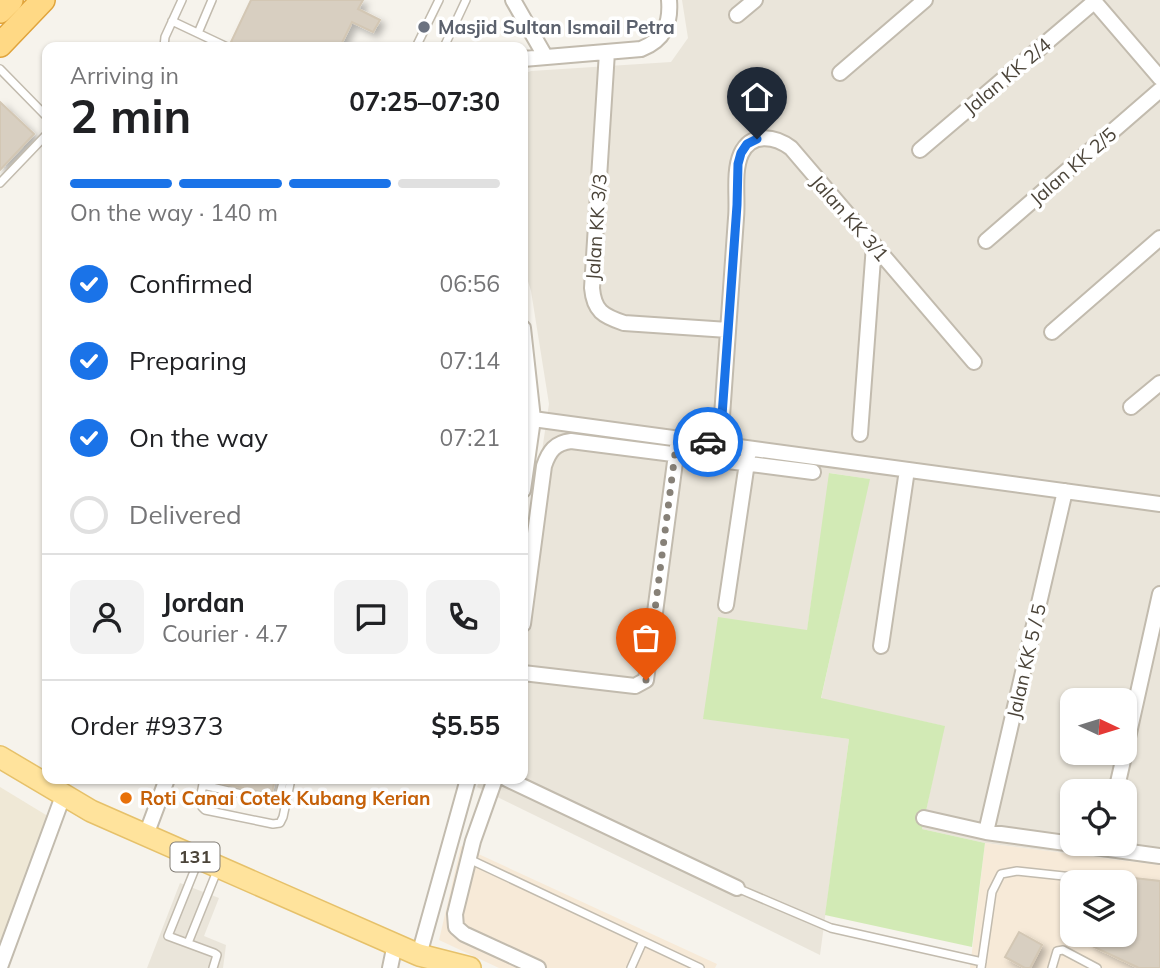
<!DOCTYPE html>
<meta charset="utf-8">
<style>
body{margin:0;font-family:Mulish,sans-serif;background:#f2f2f2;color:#202124;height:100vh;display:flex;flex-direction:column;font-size:26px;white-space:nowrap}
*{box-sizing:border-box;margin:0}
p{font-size:23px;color:#757577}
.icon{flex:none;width:38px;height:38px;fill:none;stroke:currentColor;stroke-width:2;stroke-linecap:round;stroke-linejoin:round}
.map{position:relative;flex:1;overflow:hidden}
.drawer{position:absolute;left:42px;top:42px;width:486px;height:742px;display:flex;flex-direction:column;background:#fff;border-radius:14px;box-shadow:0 2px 5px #0004}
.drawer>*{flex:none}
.needle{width:46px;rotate:94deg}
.buttons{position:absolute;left:1060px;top:688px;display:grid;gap:14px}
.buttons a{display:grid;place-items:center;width:77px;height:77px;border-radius:14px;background:#fff;box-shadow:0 2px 5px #0004;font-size:35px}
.pin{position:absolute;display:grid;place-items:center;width:60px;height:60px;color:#fff;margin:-72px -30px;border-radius:50% 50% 50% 0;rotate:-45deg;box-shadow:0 0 7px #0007}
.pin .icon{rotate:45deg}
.courier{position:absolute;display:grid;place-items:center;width:70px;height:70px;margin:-35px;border:5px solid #1a73e8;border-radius:50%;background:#fff;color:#222;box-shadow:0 2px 9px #0007}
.head em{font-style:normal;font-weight:700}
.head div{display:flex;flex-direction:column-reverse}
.head{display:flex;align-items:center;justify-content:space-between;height:119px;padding:0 28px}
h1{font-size:46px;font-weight:700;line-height:52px}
.bar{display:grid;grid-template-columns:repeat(4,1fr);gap:10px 7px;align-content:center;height:84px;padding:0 28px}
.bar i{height:9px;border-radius:5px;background:#e0e0e0}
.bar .selected{background:#1a73e8}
.bar p{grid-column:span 4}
.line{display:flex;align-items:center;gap:18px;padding:0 28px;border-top:2px solid #e0e0e0}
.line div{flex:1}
.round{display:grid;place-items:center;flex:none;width:74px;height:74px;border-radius:14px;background:#f2f2f2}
ol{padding:0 28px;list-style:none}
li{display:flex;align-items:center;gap:21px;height:77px}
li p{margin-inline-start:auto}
li .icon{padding:7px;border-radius:50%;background:#1a73e8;color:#fff;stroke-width:4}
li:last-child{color:#757577}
li i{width:38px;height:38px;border:4px solid #e0e0e0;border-radius:50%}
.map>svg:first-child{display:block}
</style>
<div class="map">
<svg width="1160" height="968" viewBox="0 0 1160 968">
<defs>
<filter id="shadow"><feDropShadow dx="4.5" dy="4.5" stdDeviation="3.5" flood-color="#0004"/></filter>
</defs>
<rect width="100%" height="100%" fill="#f6f3ec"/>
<path fill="#eae5da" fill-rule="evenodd" d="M682 0H1160V865L985 843 922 829 944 726 821 699 869 479 830 473 807 631 703 718 849 739 820 955 477 787 480 779H523V578L549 404 531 291 523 265V74L531 71 671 62 688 38ZM1073 700H1125V752H1073ZM1073 791H1125V844H1073Z
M180 883 219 898 204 936 226 945 223 968H147Z"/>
<path fill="#f7ead8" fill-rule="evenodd" d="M985 843 1160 865V968H970ZM1073 882H1125V934H1073Z
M461 846 717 964 715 968H499L439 940Z"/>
<path fill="#efe8d6" d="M0 787 51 818 0 955Z"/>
<path fill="#d2eab5" d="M829 473 870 479 821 698 945 726 922 829 985 843 972 947 825 915 849 739 703 719 718 617 807 630Z"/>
<path fill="#d8cfc1" stroke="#d3c7b4" stroke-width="2" filter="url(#shadow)" d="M251 0H363L358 9 380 20 373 32 352 22 340 47H241L231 42Z
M0 102 34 134 0 170Z
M216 779H275L272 793H265L216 782Z
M1125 877 1160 881V968H1139L1092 946 1094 934H1125Z
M1019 932 1042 945 1030 968H1025L1005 957Z"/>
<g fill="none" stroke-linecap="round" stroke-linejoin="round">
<g stroke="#c2bbae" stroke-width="10">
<path id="service" d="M172 21 227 47
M198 33 212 0
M164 47 165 37 182 0
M416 47 439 0
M444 47 466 0
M0 69 47 117
M0 183 47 134
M204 779 200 799 202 807 205 810 273 824 280 823 283 817 291 779
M203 785 271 801 279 797 284 779
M199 859 168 936 214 953 217 955 213 968
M469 859 700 968
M737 888 831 928 982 962
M188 943 217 871
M631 968 643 941
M981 968 992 892 1001 874 1017 871 1073 877
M1052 968 1057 951 1063 950 1097 968"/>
</g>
<g stroke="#c2bbae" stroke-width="18">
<path id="minor" d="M513 0 545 56
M1093 0 1160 78
M737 15 755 0
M607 52 592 288C594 311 603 316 624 323L728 330
M523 59 641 49C664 40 671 24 669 0
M840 73 925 0
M920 150 1094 2
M986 241 1160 90
M523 328 533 419 523 490
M1052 332 1160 238
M1131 407 1160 383
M533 419 1160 504
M860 434 874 245
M720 444C725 369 731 293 736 218 738 199 733 172 741 154 751 132 775 136 791 148L974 362
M726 605 748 456
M523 624 544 466C549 451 555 443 571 441L813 472
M881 646 907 470
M523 673 635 686 646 680 677 447
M1125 751 1160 594
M495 779 473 841 455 914 456 927 464 934 538 968
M507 779 737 888
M1116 791 1125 752
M924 818 986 832 1160 856
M986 832 1065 491
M146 835 167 779
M419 955 468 779
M0 967 63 796
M390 968 395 944"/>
</g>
<g stroke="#e6c16a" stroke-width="24">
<path id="primary" d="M0 757 91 811 419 955 470 968"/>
</g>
<g stroke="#e0a43c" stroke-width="26">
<path id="trunk" d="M0 11 11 0
M0 45 43 0"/>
</g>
<use href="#service" stroke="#fff" stroke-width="7"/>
<use href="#minor" stroke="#fff" stroke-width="14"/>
<use href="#primary" stroke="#ffe39c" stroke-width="21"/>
<use href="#trunk" stroke="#ffd985" stroke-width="23"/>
</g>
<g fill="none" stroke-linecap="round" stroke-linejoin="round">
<path stroke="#878178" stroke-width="7" stroke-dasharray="0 12.6" d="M646 680 677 438 708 442"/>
<path stroke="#1a73e8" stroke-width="9" d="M708 442 720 444 737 205 738 164 741 153 747 144 757 139"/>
</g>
<circle fill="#6b7280" stroke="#fff" stroke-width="2.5" cx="424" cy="27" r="7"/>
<circle fill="#e8710a" stroke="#fff" stroke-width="2.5" cx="126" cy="798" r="7"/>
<g text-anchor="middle" stroke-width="7" stroke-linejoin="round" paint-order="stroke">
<rect fill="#fff" stroke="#817c74" stroke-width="2" x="170.5" y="842.5" width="49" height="29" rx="5"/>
<g font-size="18" font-weight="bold" fill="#4b4439">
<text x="195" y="863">131</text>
</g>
<g font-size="19" font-weight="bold" fill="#5b616d" stroke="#fff" text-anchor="start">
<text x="438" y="34">Masjid Sultan Ismail Petra</text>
</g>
<g font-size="19" fill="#4b4439" stroke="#fff">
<text transform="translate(1007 76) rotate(-40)" y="7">Jalan KK 2/4</text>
<text transform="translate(1073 166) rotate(-41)" y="7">Jalan KK 2/5</text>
<text transform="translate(850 218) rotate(49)" y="7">Jalan KK 3/1</text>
<text transform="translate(596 227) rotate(-86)" y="7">Jalan KK 3/3</text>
<text transform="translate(1026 661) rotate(-77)" y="7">Jalan KK 5 / 5</text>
</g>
<g font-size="19" font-weight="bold" fill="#c56008" stroke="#fff" text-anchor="start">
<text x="140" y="805">Roti Canai Cotek Kubang Kerian</text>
</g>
</g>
</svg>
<div class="buttons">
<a><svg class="needle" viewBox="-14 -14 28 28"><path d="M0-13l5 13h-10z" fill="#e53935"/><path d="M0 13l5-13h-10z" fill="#757577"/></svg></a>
<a><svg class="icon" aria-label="locate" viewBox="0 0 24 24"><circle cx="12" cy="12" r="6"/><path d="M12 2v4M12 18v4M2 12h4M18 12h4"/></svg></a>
<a><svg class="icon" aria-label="layers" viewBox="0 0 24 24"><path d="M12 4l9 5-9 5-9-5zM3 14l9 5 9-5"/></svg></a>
</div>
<div class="pin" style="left:646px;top:680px;background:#ea580c"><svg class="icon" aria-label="bag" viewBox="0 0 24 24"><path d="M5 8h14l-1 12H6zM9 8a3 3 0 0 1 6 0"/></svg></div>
<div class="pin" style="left:757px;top:139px;background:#1f2937"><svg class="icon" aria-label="home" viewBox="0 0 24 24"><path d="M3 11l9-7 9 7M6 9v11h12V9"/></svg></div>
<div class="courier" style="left:708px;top:442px"><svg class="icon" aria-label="car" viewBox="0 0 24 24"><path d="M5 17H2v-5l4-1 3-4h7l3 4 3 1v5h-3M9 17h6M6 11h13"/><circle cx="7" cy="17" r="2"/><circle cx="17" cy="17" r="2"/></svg></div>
<section class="drawer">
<div class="head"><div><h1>2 min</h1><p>Arriving in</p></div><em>07:25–07:30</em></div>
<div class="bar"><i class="selected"></i><i class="selected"></i><i class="selected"></i><i></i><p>On the way · 140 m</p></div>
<ol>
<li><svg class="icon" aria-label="check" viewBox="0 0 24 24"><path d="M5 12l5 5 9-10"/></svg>Confirmed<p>06:56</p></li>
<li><svg class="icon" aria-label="check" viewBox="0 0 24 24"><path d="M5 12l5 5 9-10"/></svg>Preparing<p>07:14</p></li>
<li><svg class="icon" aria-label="check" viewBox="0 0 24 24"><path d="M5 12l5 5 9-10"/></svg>On the way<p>07:21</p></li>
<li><i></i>Delivered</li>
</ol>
<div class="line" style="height:126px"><a class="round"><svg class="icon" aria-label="person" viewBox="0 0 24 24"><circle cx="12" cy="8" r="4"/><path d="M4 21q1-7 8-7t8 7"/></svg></a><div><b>Jordan</b><p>Courier · 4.7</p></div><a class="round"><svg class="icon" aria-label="chat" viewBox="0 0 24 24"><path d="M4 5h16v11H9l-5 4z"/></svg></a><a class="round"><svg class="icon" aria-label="phone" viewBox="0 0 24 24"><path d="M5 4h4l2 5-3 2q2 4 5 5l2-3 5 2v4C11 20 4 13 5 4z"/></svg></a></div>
<div class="line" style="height:91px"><div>Order #9373</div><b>$5.55</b></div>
</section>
</div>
